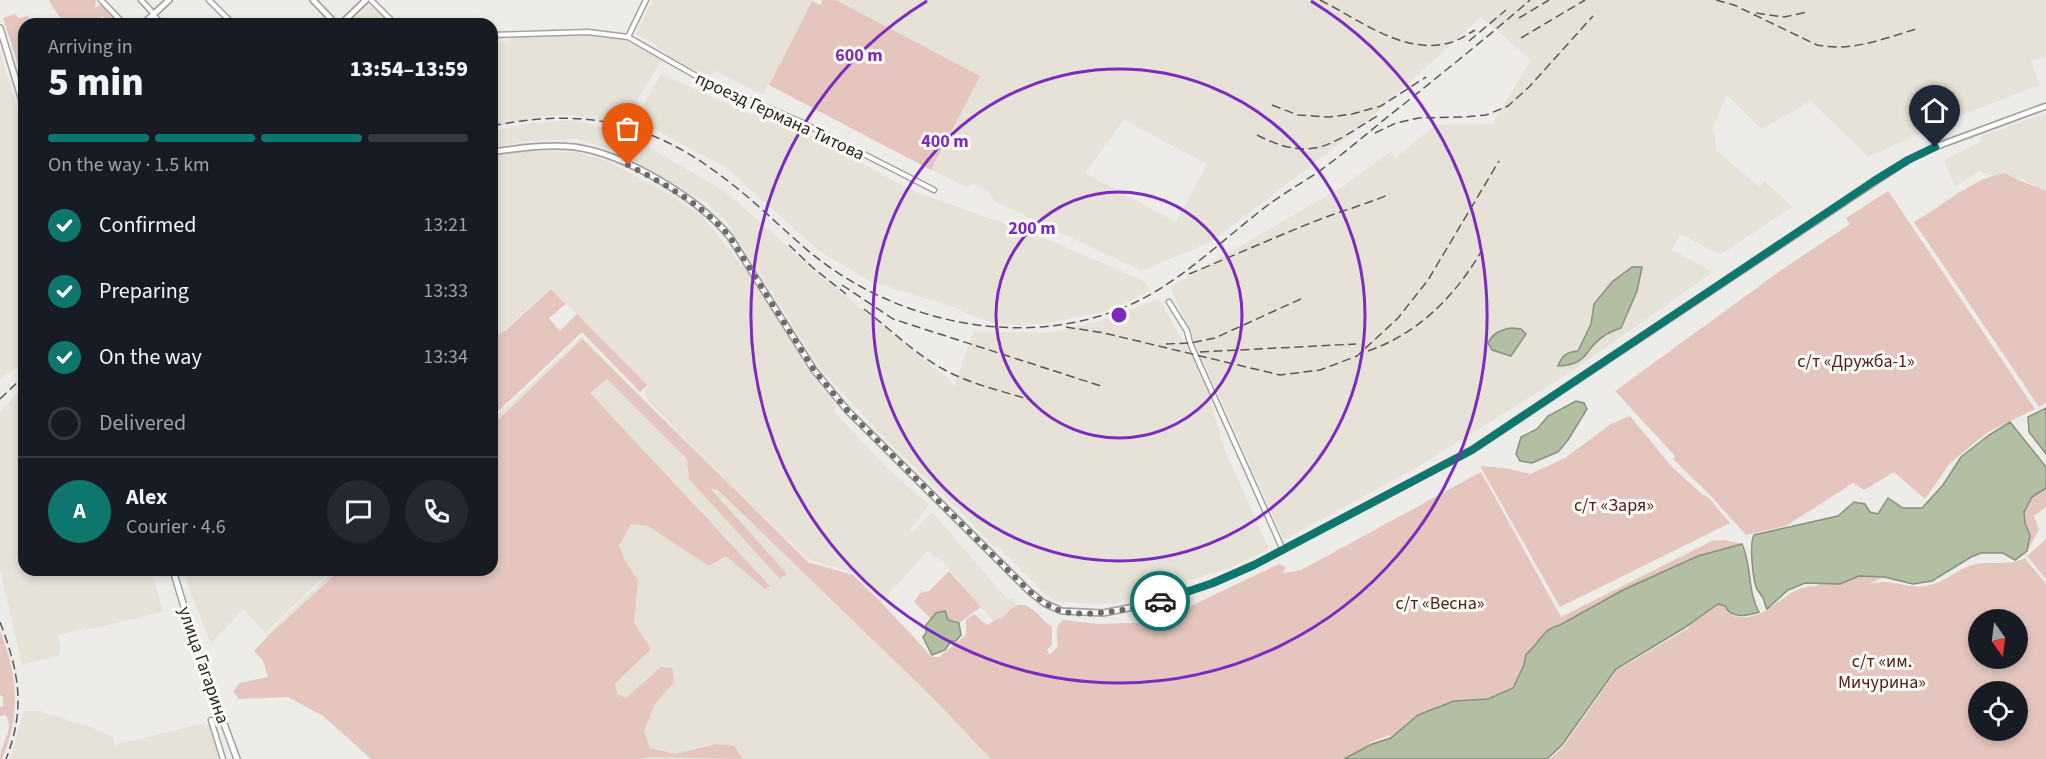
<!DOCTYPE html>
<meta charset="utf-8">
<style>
body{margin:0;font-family:"Source Sans 3",sans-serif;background:#242831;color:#f1f3f6;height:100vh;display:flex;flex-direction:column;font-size:22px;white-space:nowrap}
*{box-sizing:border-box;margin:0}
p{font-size:20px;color:#9ea1a6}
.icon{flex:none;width:33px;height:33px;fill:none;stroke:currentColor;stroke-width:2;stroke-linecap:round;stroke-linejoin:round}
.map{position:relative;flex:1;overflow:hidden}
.details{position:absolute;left:18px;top:18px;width:480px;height:558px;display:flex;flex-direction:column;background:#171b24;border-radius:18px;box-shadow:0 3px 9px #0003}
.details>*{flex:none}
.needle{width:39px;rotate:166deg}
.controls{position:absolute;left:1968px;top:609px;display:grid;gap:12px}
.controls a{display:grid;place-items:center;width:60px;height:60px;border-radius:50%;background:#171b24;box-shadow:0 3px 9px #0003;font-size:30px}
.pin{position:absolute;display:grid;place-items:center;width:51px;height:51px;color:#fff;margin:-62px -26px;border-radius:50% 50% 50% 0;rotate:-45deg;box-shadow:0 0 6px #0007}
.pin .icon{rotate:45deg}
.courier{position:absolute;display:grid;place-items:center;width:60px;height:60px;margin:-30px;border:4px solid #0f766e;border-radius:50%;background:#fff;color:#222;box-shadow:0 2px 8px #0007}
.headline em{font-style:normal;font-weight:800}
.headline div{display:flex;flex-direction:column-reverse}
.headline{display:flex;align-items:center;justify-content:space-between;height:102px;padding:0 30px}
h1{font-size:39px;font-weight:800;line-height:45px}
.bar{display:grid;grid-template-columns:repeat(4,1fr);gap:9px 6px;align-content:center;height:72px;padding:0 30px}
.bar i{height:8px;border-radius:4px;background:#363941}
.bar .active{background:#0f766e}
.bar p{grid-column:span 4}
.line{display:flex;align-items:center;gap:15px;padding:0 30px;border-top:2px solid #363941}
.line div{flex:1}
.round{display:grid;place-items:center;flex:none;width:63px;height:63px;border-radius:32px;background:#242831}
ol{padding:0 30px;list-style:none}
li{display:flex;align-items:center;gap:18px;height:66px}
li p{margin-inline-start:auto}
li .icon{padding:6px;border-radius:50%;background:#0f766e;color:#fff;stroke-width:4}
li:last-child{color:#9ea1a6}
li i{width:33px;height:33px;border:3px solid #363941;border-radius:50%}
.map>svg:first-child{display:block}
</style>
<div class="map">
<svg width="2046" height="759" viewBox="0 0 2046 759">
<rect width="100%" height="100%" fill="#eeece9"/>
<path fill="#e7e2d8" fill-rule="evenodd" d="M653 0H810L812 1 763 95 716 71 708 76 670 58 666 53 657 48 658 46 636 34Z
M836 0H2046V56L2031 61 2040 85 1959 116 1868 157 1810 100 1798 109 1761 129 1727 95 1713 127 1717 151 1759 187 1765 181 1792 207 1720 255 1681 234 1672 250 1713 272 1574 370 1421 465 1284 540 1170 287 1345 185 1391 151 1396 158 1435 125 1492 124 1531 60 1481 17 1356 131 1212 241 1142 271 994 201 988 191 974 184 966 187 931 170 980 76ZM1124 120 1207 164 1176 222 1085 173Z
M368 6 377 9 391 24H348Z
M592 35 624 40 662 60 623 123 571 115 542 116 492 126V44L508 41 514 37Z
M0 53 24 128V363L2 377 0 381Z
M661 74 752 115 754 112 762 116 761 119 765 121 770 113 911 190 1049 240 1142 280 1151 290 1130 301 1102 312 1048 323 1019 325 998 324 977 318 954 307 869 281 818 250 725 167 635 119Z
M2046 113V191L2023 180 2011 177 2006 173 1990 175 1978 171 1955 187 1944 160 1980 142 1982 136Z
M575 120 617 131 611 149 575 139 531 141 492 147V131L531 123Z
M629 136 726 192 821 276 945 376 954 386 974 331 1051 333 1098 321 1159 299 1193 359 1207 389 1224 448 1269 549 1230 568 1113 604 1057 602 1043 592 998 546 995 548 965 516 892 446 821 370 726 221 704 201 619 154Z
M527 151 576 152 608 161 669 194 703 217 748 273 811 374 837 406 833 410 885 466 929 505 910 530 913 532 932 512 1008 600 1011 598 1017 605 1000 619 999 618 994 622 938 556 935 558 928 551 882 601 853 573 808 559 740 495 650 403 644 392 648 387 551 288 506 329 492 337V156Z
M582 336 993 759H376L315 694 266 635 334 570H492V421Z
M24 385V480L21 481 24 495V570H152L163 612 87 630 86 628 58 635 61 648 58 656 22 665 0 569V412Z
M187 570H331L265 633 243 609 211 644 188 586 186 575Z
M23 711H40L99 730 113 737 115 745 200 724 210 725 219 759H11Z"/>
<path fill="#e5c6bf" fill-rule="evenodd" d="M49 0H96L95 8 103 4 117 18 119 24H110L102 16 93 24C68 24 61 24 49 0Z
M823 0H836L980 76 931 170 769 85 812 1 820 5Z
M15 14 19 18 28 16 33 24H24V63L18 64 3 18Z
M2006 173C2012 179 2036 186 2046 191V403L2039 407 1914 222C1943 206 1973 177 2006 173Z
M1888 191 2035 409 1988 432 1950 463 1925 499 1894 472 1864 490 1853 483 1786 526 1746 535 1710 495 1673 459 1675 456 1615 391 1780 271 1850 224 1846 218Z
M551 289 566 304 549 318 560 331 577 314 647 385 640 392 582 332 492 417V338L506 330Z
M582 339 808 562 853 575 882 603 932 657H939L966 635V620L974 614 987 625 999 618 1001 619C1005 615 1010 609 1016 606 1028 599 1043 621 1052 627V644L1047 650 1050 655 1058 646C1057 636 1054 627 1063 620L1098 624 1157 622 1279 564 1286 567 1283 573 1301 570 1481 472 1561 617 1712 541 1726 540 1742 544 1698 556 1623 590 1560 625C1540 630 1541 643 1526 654 1522 678 1513 694 1487 699 1477 701 1465 699 1455 701 1429 706 1410 722 1391 738L1389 735 1369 743 1372 744 1344 759H991L935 700 718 490 710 488 787 574 780 579 689 479 687 459 607 379 590 393 770 586 765 589 726 556 709 566 648 526 631 524 619 545 625 561 638 580 634 623 651 649 615 684 617 694 626 698 661 667 672 668 674 682 655 704 644 731 650 748 675 754 717 744 734 746 743 759 652 757 637 759H371L323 716 288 697 239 699 233 691 240 683 268 677 263 661 254 651 266 638 340 570H492V426Z
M1630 416 1672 467 1702 494 1709 498 1730 523 1560 607 1480 466 1505 468 1530 474 1565 458 1611 424Z
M2046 488V507L2034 516 2039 530 2027 551 2030 535 2025 523 2024 512 2032 497Z
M2046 539V579L2027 556Z
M2025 558 2046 584V759H1550L1563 747 1617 670 1687 629 1690 626 1684 628 1719 604 1725 606 1733 616C1739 617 1747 618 1752 616 1779 610 1785 586 1817 586L1820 583 1840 584 1859 576 1884 577 1870 583C1875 583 1880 582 1884 582 1903 583 1915 590 1934 584 1948 579 1961 567 1976 564 1994 560 2006 567 2025 558ZM1978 620H2018V658H1978ZM1978 692H2018V730H1978Z
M949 571 981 607 959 623 949 620 945 611 936 613 931 619 914 602 920 593 929 591Z
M0 631C18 675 21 715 2 759H0C0 744 16 728 5 715L0 716V707L3 706V697L0 695Z"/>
<path fill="#b2bfa3" stroke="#88917d" stroke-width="1.5" d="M1632 267H1642L1637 291 1621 328C1616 330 1609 332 1604 336 1583 349 1590 365 1558 366 1562 356 1566 352 1578 351L1591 324 1594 304 1612 282Z
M1511 328 1521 329 1526 334 1511 356 1492 350 1488 343C1493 333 1500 330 1511 328Z
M1576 401 1584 403 1587 409 1568 440 1558 452 1532 463 1520 461 1516 454 1521 437 1537 429 1548 416Z
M2046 408V454L2029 432 2028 417Z
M2010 422 2046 467V488L2032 497 2024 512 2025 523 2030 535 2027 551 2015 560 2003 553H1981L1971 557 1932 581 1913 584 1884 577 1859 576 1840 584 1805 583 1788 590 1767 609C1765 606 1765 603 1764 600 1762 595 1758 592 1756 587 1753 577 1749 544 1754 535L1838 516 1854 502 1865 504 1870 512 1878 514 1888 498 1903 508H1922L1943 485 1961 457 1989 435Z
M1742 544C1752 565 1747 591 1759 612 1747 616 1731 619 1725 606L1718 604 1684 628 1616 669 1562 745 1547 759H1344L1372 744 1391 738 1418 715 1454 701 1488 699 1513 688 1524 665 1526 654C1541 643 1540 630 1560 625L1623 590 1698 556Z
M945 611 948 620 959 623 961 635 956 641H951L945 650 932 655 923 637 926 633V625L936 613Z"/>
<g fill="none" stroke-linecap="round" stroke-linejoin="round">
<g stroke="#a5a3a0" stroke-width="7">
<path id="street" d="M101 0 124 24
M141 0 154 14
M209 0 233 24
M371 0 395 24
M153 15 162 24
M492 35 588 32 628 37 705 81 803 123 934 190
M628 37 646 0
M1169 302 1187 331 1190 343 1283 550
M211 720 223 759"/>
</g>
<g stroke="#a5a3a0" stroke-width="8">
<path id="secondary" d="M313 0 336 24
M143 24 169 0
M341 24 366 0
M492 152C520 148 547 144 575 147 625 154 698 198 730 237L814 370 847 410 1029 591 1044 603 1062 611 1103 613 1154 603 1213 583 1254 565 1472 450 1908 160 1935 147 2046 106"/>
</g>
<g stroke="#a5a3a0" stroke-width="8">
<path id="primary" d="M0 28 24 107
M173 570 197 650 237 759"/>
</g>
<use href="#street" stroke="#fff" stroke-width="4"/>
<use href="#secondary" stroke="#fff" stroke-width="4.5"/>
<use href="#primary" stroke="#fff" stroke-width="5"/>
<path stroke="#595856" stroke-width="1.5" stroke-dasharray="9 4.5" stroke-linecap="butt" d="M1320 0C1358 19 1401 53 1445 44 1456 42 1465 36 1475 30
M1716 0 1734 5 1817 45C1851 52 1883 39 1916 29
M1756 13 1784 17 1807 12
M1519 18 1549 0
M1521 38 1585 0
M1469 41 1506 10
M1272 105 1298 115 1329 117 1352 114 1381 106 1426 77
M492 126C581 108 647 120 720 175 753 199 781 228 812 254 906 330 1050 356 1158 290 1197 266 1231 233 1268 205 1284 193 1302 183 1318 172 1348 151 1375 126 1404 104 1446 70 1489 36 1530 0
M1375 133 1396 123 1419 118 1463 117 1486 115 1508 106 1529 87 1593 16
M1257 135C1312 163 1330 145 1377 116
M789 245 812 267 846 294
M1189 274C1233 256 1277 236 1321 219 1344 210 1367 204 1390 194
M842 285 893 319 1101 386
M864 309C890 329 914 353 943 369 970 384 1002 391 1031 400
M1066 327 1104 333 1280 375 1320 370 1357 356 1398 318 1428 280 1499 161
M1166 344 1190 343 1215 338 1305 297
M1368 351C1419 333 1454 297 1481 252
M1200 352 1356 344
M0 399 24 376
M0 622C19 672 26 708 6 759"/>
</g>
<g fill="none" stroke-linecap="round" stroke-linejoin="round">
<path stroke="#6c6b69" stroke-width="6" stroke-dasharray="0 10.8" d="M628 165C665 184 702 204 730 237L814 370 847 410 1029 591C1039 599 1049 607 1061 611 1086 618 1136 609 1160 601"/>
<path stroke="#0f766e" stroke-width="8" d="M1160 601 1213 583 1254 565 1472 450 1874 181 1908 160 1935 147"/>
</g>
<g fill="none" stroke="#7b2cbf" stroke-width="3">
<circle cx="1119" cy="315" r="123"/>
<circle cx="1119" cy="315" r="246"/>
<path d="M1311 1A368 368 0 1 1 927 1"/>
</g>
<g text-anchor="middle" stroke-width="6" stroke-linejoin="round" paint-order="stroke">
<g font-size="18" fill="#262524" stroke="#fbfaf7">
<text transform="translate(780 116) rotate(25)" y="6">проезд Германа Титова</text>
<text transform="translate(204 665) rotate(71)" y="6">улица Гагарина</text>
</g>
<g font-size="18" fill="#4f2219" stroke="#fbfaf7">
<text x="1856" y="367">с/т «Дружба-1»</text>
<text x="1614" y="511">с/т «Заря»</text>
<text x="1440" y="609">с/т «Весна»</text>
<text x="1882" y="667">с/т «им.<tspan x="1882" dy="21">Мичурина»</tspan></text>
</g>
</g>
<circle cx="1119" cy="315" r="9" fill="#7b2cbf" stroke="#fbfaf7" stroke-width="3"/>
<g font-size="18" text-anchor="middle" font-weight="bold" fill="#7b2cbf" stroke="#fbfaf7" stroke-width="6" stroke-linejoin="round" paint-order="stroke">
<text x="859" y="61">600 m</text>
<text x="945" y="147">400 m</text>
<text x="1032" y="234">200 m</text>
</g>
</svg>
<div class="controls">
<a><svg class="needle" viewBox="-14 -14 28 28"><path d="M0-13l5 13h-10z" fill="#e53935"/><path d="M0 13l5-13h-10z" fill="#9ea1a6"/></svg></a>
<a><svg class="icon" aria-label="locate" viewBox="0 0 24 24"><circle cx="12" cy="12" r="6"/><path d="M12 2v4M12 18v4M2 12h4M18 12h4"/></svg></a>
</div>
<div class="pin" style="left:628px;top:165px;background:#ea580c"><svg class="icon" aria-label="bag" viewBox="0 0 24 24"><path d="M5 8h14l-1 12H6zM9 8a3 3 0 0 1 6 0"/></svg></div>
<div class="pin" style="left:1935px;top:147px;background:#1f2937"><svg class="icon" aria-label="home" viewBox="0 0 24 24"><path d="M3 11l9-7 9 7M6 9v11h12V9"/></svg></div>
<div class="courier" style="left:1160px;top:601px"><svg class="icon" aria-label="car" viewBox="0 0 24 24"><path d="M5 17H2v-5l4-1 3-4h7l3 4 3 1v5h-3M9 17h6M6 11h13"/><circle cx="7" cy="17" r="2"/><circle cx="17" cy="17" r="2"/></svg></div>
<section class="details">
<div class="headline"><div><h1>5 min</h1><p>Arriving in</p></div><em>13:54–13:59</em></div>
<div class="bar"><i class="active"></i><i class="active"></i><i class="active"></i><i></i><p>On the way · 1.5 km</p></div>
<ol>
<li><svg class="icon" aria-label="check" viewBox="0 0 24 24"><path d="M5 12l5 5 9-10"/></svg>Confirmed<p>13:21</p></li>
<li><svg class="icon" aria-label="check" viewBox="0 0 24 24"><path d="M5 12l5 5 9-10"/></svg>Preparing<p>13:33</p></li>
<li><svg class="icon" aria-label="check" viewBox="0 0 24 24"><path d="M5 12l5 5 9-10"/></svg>On the way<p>13:34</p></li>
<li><i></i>Delivered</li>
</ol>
<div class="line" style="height:108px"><b class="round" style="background:#0f766e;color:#fff">A</b><div><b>Alex</b><p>Courier · 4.6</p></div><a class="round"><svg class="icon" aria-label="chat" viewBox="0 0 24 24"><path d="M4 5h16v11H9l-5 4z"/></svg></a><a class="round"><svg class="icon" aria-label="phone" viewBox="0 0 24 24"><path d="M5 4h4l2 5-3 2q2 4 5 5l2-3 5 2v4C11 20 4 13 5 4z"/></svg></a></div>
</section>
</div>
